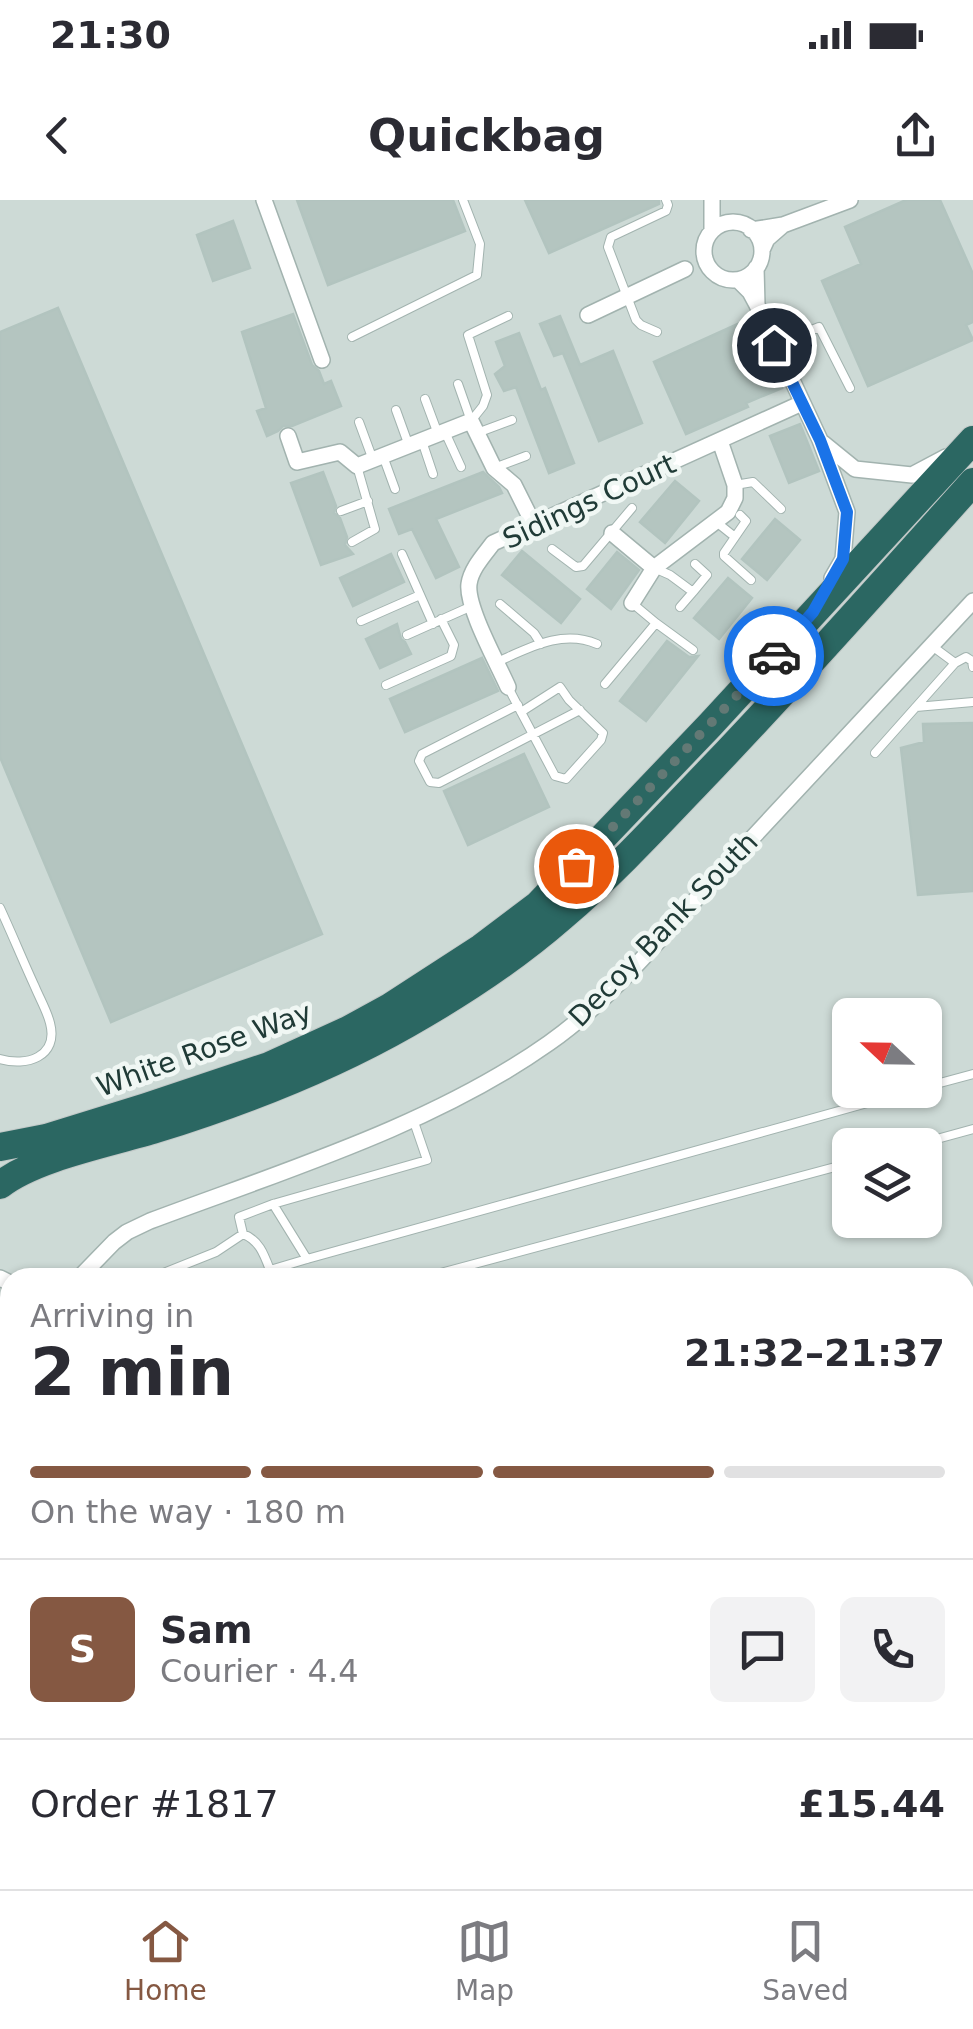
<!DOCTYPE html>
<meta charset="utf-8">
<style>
body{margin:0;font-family:"DejaVu Sans",sans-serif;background:#f2f2f3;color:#2b2b33;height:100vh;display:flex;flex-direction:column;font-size:38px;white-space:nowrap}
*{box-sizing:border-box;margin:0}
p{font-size:32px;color:#7c7c81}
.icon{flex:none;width:55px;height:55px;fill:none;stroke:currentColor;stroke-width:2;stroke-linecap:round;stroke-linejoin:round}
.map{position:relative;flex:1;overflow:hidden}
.details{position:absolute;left:0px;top:1068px;width:975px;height:622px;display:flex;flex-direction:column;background:#fff;border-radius:30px 30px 0 0;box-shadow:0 2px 8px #0004}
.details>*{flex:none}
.needle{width:65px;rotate:292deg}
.controls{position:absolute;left:832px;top:798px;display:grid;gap:20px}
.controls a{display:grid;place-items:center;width:110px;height:110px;border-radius:15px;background:#fff;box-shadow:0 2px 8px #0004;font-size:50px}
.pin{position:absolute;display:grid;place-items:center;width:85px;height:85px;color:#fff;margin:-42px;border:5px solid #fff;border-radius:50%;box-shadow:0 2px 10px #0007}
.courier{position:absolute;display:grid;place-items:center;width:100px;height:100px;margin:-50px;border:8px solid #1a73e8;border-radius:50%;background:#fff;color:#222;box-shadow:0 2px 12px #0007}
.headline em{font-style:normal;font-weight:600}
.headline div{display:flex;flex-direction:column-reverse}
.headline{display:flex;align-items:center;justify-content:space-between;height:170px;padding:0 30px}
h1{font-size:65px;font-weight:600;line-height:75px}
.bar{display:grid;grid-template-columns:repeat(4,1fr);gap:15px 10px;align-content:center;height:120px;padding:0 30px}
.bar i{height:12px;border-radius:8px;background:#e1e1e2}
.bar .active{background:#855842}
.bar p{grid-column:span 4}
.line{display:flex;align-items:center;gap:25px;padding:0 30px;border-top:2px solid #e1e1e2}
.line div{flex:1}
.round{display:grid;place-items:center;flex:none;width:105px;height:105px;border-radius:15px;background:#f2f2f3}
.status{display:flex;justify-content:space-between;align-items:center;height:70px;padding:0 50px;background:#fff;direction:ltr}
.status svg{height:28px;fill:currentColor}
header{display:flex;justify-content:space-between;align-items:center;height:130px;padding:0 30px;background:#fff;font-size:45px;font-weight:600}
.dock{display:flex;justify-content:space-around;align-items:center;height:140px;border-top:2px solid #e1e1e2;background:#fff;font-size:28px;color:#7c7c81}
.dock a{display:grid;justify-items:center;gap:5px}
.dock .active{color:#855842}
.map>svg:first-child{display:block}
</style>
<div class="status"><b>21:30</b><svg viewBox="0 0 49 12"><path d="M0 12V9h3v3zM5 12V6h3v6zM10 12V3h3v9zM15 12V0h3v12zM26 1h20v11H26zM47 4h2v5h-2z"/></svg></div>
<header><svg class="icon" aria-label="back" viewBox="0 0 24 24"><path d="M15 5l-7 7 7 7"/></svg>Quickbag<svg class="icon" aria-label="share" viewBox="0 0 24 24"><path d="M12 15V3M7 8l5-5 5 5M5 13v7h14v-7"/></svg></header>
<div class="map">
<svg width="973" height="1689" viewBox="0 0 973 1689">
<rect width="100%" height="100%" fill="#dfebe7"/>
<path fill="#cddad6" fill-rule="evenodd" d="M0 0H973V1291L965 1297V1078H10V1558L0 1565ZM850 815H925V890H850ZM850 945H925V1020H850Z
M973 1300V1689H491L505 1680H965V1308Z
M10 1581V1680H297L283 1689H0V1587Z"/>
<path fill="#b7ddc6" d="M297 1680H505L491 1689H283Z"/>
<path fill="#b4c5c0" stroke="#b2c4bf" stroke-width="2.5" d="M297 0H453L465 31 328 85Z
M525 0H659V4L549 53Z
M906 0H940L973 74V122L966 125 973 140 868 186 822 81 861 64 845 27Z
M233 21 250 68 213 81 197 35Z
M58 108 322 734 111 822 0 557V132Z
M293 114 312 165 319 171 324 184 331 181 341 206 292 226H283L278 231 267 236 257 211 266 208 242 132Z
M560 116 580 165 613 151 642 223 599 241 563 153 554 156 540 124Z
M751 118 782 188 746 203 748 207 686 234 654 162Z
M519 133 541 190 545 188 574 263 549 273 516 187 504 191 495 174 505 166 496 142Z
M800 224 819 271 789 283 770 236Z
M323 272 336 306 334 313 340 318 347 337 345 345 353 354 321 365 291 283Z
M483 272 499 287 502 293 436 319 459 367 436 378 412 329 399 334 389 309Z
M675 281 699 301 665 343 640 322Z
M775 319 800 340 767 380 742 359Z
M522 351 580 399 561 423 502 375Z
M617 352 639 370 611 409 587 389Z
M391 354 404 382 353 406 340 378Z
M728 378 752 398 719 439 694 418Z
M397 424 401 439 405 442 411 454 380 468 366 439Z
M667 441 689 457 698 456 646 521 620 501Z
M482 458 498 491 405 532 390 499Z
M973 523V691L918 695 901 548 924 542 923 524Z
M524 554 549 607 468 645 444 591Z"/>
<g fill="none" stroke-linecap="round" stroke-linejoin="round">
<g stroke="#a2b3af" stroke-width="10">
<path id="lane" d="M657 132 641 125 636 120 608 47 611 37 666 11 668 5 666 0
M352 137 477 75 480 44 463 0
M774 145 819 127 850 188
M458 184 471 221
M425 199 438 234
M396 210 409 246
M471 221 483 206 487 195 468 135 508 116
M359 222 373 260
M445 232 461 267
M477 233 512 220
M422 241 433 274
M383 256 395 289
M494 268 526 256
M735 285 753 282 781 309
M341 311 368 301
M715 321 735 337 724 353V356L751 380
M735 337 746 321 740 315
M352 342 375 329 357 266
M552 349 576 367 583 366 632 308
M402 354 433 424
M654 368 670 375 693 392 707 375 695 364
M500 404 534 433 541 444
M680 407 693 392
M361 421 420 395
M656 423 693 450
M407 435 472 406
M497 462C529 448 562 429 597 444
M955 463 966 457 972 461 973 467
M605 484 656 423 632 403
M386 485 451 456 454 445 441 419
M508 487 521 512 555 576 566 579 601 540 603 533 569 500 560 487 521 512
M518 505 422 554 419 561 430 582 439 583 580 510
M916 507 973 502
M875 553 955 463 932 446
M0 708C12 734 23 761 35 787 40 799 47 811 50 823 59 857 26 867 0 859
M925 887 973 874
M915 945 973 929
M273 1004 307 1059
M243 1034 239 1017 273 1004 427 960 413 919
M151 1078 216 1052 243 1034C259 1040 264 1054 270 1070
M272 1078 270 1070 307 1059 914 890
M422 1078 850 963
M0 1581 10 1574
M0 1645 10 1635"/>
</g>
<g stroke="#a2b3af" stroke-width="18">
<path id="street" d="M264 0 322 160
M712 0V31
M704 51a29 29 0 1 1 58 0a29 29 0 1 1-58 0Z
M783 25 850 0
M751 30 783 25 767 39 762 50
M738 80 750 92 757 105 756 68
M757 105 820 240 847 312 843 359 832 378
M588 115 685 69
M288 236 297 262 340 252 357 266 471 221 494 268 514 285 534 325
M823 243 855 269 912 275 946 257
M612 333 654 368
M632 403 654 368 728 312 735 298V285L720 241
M508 487C498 464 466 407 469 384 471 369 484 355 493 343L802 203
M0 1078 10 1083
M79 1078 114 1042 127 1032 150 1021C283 971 433 925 549 843 613 798 663 735 715 678 801 586 887 494 973 401"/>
</g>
<g stroke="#c1c8c7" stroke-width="30">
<path id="highway" d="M0 947 46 938 146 907 269 866 348 830 390 807 481 748 538 705 710 525 973 240
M0 985C36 957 111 943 156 929 243 902 328 869 407 824 462 793 515 758 562 717 616 671 664 618 713 567 802 474 887 378 973 282"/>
</g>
<use href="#lane" stroke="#fff" stroke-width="8"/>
<use href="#street" stroke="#fff" stroke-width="15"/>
<use href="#highway" stroke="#2b6762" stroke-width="28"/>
<path stroke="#5a7772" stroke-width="4" stroke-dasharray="20 10" stroke-linecap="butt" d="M965 1336 973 1328
M965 1360 973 1353
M501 1689 516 1680
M552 1689 566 1680"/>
</g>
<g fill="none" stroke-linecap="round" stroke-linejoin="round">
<path stroke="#637975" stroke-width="10" stroke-dasharray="0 18" d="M576 666 774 456"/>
<path stroke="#1a73e8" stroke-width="12" d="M774 456 813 412 843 359 847 312 820 240 774 145"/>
</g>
<g text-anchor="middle" stroke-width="9" stroke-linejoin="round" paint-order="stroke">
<g font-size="28" fill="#203b37" stroke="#f0f7f4">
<text transform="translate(589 301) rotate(-25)" y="10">Sidings Court</text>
<text transform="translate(663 729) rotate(-46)" y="10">Decoy Bank South</text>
<text transform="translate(204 849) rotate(-20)" y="10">White Rose Way</text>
</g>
</g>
</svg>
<div class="controls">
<a><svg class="needle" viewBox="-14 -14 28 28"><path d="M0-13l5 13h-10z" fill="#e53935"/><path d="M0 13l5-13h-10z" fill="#7c7c81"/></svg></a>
<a><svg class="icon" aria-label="layers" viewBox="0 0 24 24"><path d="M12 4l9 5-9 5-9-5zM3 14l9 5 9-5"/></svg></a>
</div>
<div class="pin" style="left:576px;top:666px;background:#ea580c"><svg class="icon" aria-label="bag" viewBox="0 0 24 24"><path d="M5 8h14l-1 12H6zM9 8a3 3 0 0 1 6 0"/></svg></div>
<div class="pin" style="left:774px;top:145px;background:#1f2937"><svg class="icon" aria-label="home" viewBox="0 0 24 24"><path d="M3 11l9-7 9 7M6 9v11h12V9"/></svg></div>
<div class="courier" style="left:774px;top:456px"><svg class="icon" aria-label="car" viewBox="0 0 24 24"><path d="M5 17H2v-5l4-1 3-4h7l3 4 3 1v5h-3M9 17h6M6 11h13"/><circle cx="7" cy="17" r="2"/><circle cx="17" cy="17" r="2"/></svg></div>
<section class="details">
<div class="headline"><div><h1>2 min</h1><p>Arriving in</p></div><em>21:32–21:37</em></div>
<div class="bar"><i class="active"></i><i class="active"></i><i class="active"></i><i></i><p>On the way · 180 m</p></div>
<div class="line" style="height:180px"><b class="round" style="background:#855842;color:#fff">S</b><div><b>Sam</b><p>Courier · 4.4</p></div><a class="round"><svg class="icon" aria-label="chat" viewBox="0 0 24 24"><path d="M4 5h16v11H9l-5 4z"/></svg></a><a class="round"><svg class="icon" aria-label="phone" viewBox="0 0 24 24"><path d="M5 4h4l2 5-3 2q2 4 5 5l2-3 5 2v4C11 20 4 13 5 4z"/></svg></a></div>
<div class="line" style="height:130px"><div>Order #1817</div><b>£15.44</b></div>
</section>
</div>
<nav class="dock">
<a class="active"><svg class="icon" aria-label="home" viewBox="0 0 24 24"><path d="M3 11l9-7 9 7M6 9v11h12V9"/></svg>Home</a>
<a><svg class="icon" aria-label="map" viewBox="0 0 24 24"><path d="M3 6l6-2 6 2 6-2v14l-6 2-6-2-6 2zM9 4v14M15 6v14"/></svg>Map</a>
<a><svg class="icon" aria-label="saved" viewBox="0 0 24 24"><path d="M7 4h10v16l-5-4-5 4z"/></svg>Saved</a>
</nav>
